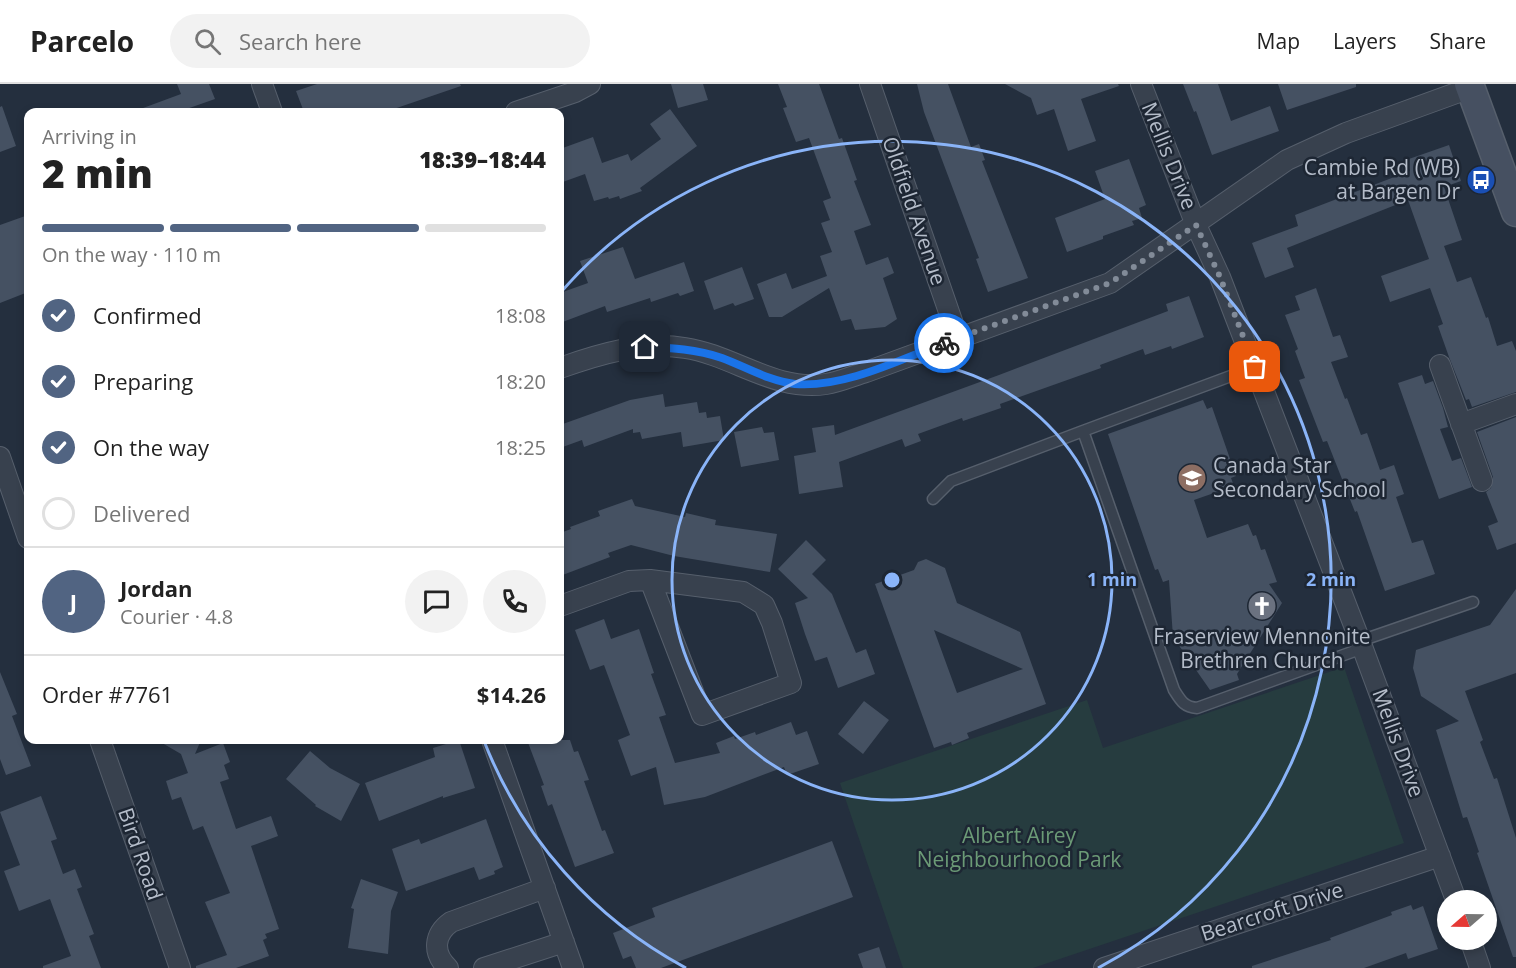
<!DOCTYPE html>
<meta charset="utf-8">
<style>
body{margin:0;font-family:"Open Sans",sans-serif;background:#f2f2f2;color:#222;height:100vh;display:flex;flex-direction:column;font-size:22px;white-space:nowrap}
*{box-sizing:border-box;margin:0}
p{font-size:20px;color:#767676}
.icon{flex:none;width:33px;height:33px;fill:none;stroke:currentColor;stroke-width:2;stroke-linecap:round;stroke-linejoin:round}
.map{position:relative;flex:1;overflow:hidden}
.sheet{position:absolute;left:24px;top:24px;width:540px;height:636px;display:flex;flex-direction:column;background:#fff;border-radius:12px;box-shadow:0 3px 9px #0003}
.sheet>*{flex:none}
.needle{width:39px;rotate:250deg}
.controls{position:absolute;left:1437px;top:806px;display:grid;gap:12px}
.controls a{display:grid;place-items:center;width:60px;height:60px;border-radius:50%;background:#fff;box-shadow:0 3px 9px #0003;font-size:30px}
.pin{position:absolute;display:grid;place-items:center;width:51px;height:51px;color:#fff;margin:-26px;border-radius:12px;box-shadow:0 3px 9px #0006}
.courier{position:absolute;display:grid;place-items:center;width:60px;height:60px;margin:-30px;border:4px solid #1a73e8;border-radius:50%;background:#fff;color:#222;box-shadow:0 2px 8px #0007}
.headline em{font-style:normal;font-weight:800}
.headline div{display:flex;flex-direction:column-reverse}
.headline{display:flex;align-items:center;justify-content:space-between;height:102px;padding:0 18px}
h1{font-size:39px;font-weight:800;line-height:45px}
.bar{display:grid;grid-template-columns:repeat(4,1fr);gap:9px 6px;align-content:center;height:72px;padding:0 18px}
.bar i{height:8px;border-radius:4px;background:#e0e0e0}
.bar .current{background:#516482}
.bar p{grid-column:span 4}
.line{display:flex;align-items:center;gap:15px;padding:0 18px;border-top:2px solid #e0e0e0}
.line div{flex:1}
.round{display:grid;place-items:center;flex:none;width:63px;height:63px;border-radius:32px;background:#f2f2f2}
ol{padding:0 18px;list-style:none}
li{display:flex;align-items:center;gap:18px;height:66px}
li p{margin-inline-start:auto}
li .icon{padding:6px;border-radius:50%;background:#516482;color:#fff;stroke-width:4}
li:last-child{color:#767676}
li i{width:33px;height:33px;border:3px solid #e0e0e0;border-radius:50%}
header{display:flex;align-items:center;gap:36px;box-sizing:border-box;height:84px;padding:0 30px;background:#fff;border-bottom:2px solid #e0e0e0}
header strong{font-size:28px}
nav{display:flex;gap:33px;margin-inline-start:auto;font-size:21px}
.search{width:420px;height:54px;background:#f2f2f2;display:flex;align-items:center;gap:15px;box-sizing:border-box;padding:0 21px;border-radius:33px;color:#767676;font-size:22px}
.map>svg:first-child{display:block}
</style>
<header>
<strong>Parcelo</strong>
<div class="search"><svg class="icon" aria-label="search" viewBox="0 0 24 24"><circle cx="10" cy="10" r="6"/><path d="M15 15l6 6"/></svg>Search here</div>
<nav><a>Map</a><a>Layers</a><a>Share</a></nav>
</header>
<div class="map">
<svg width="1516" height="884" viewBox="0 0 1516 884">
<rect width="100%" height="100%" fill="#242f3e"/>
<path fill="#263c3f" d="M1344 583 1404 759 1033 884H903L840 699 1087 616 1103 664Z"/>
<path fill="#455162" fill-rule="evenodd" d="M177 0H209L215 15 178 28H136L135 27 181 10Z
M317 0H460L461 2 385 28H304L296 7Z
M671 0H703L708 16 678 24Z
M778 0H819L839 55 842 54 857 96 854 97 871 141 854 147 866 181 888 173 894 189 883 194 897 235 885 243 855 246 851 235 841 237 829 204 782 233H769L757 200 786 189 792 205 827 192 820 172 832 168 821 139 830 136 823 117 831 114 809 54 796 58 783 24 787 23Z
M917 0H948L971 63 979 60 985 76 982 77 1028 194 988 208 976 175 979 174 924 28Z
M1005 0H1118L1119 2 1081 15 1096 57 1068 67 1054 25 1037 31 1031 14Z
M1183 0H1218L1231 37 1270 22 1279 47 1212 71 1196 27 1194 28Z
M1278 0H1356V3L1287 26Z
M2 22 16 62 0 68V23Z
M670 25 697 62 640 104 642 107 620 115 619 112 609 115 608 113 594 117 585 90 560 99V65L593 53 602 79 628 70 631 77 661 55 650 40Z
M1449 61 1461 97 1444 103 1462 156 1444 162 1457 198 1471 193 1486 234 1488 233 1497 262 1512 257 1516 267V308L1472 323 1469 315 1466 316 1449 273 1438 242 1443 240 1430 204 1390 218 1381 192 1429 175 1408 116 1287 164 1294 183 1265 194 1252 159 1298 142 1295 131 1410 87 1406 76Z
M1129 75 1146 121 1139 124 1142 134 1132 137 1134 141 1103 152V155L1067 168 1055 134 1105 115 1095 87Z
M28 131V208L0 219V141Z
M623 163 635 195 684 178 694 207 680 212 678 209 651 218 650 214 607 228 605 222 560 239V209L588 199 580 177Z
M742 183 754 215 735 222 733 219 714 226 704 197Z
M1316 204 1333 253 1340 251 1348 273 1331 278 1345 315 1347 314 1361 351 1367 349 1380 386 1394 381 1404 410 1396 413 1412 459 1423 456 1435 490 1385 507 1357 427 1355 428 1327 357 1323 358 1299 296 1305 294 1295 267 1298 265 1285 231 1300 226 1295 212Z
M1189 212 1204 253 1172 265 1171 262 1145 271 1143 265 1100 281 1101 284 1000 320 1001 324 963 337 962 334 918 350 921 357 905 363 902 355 839 378 843 403 799 410 794 372 816 368 812 344 834 341 835 351 999 291 1168 227 1166 220Z
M1422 291 1425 300 1433 297 1443 324 1448 343 1440 345 1452 377 1461 374 1472 403 1439 415 1398 299Z
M663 310 665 323 697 318 699 329 706 328 707 334 720 332 724 356 683 363 681 348 642 355 640 348 633 349V345L584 363 582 356 560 364V341L630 316Z
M1203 316 1207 325 1212 323 1236 392 1231 394 1234 402 1194 416 1207 454 1248 440 1253 452 1256 451 1261 466 1265 465 1277 498 1269 500 1282 519 1237 590 1239 596 1210 606 1173 553 1169 496 1163 498 1158 485 1155 486 1108 350Z
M1516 333V459L1497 466 1488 442 1498 438 1486 408 1491 404 1493 393 1477 348Z
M762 343 764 349 774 348 779 376 741 383 734 348Z
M632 415 635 422 685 433 686 429 716 436 715 441 777 450 770 488 674 472 631 461 608 469 610 473 560 492V449L571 445 570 443 600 432 598 427Z
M806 456 826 476 812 490 832 510 856 569 866 565 875 590 838 604 827 573 815 577 805 550 795 519 808 514 778 485Z
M926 475 945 484 957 519 1020 548 1046 620 967 649 969 654 952 661 951 658 934 664 875 500 914 486 918 478ZM934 546 1023 585 957 609Z
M1516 505V589L1465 607 1483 656 1480 658 1494 695 1497 694 1516 754V873H1513L1477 769 1479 768 1467 733 1463 734 1436 646 1459 637 1421 612 1413 584 1416 566 1490 541Z
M604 535 611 555 639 545 654 589 651 590 666 631 659 633 675 679 720 669 716 659 734 652 735 655 755 648 756 651 791 638 796 651 807 647 819 680 787 691 784 683 705 713 664 721 656 683 631 692 618 656 630 651 604 581 590 586 575 546Z
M0 588 17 630 12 632 31 682 6 691 0 675Z
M864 617 889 636 863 670 838 650Z
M157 656H201L195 670 223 659 230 678 224 681 229 695 220 698 236 745 271 732 278 752 251 762 279 845 265 850 267 854 263 856 269 872 236 884H196V882L227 871 205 818 230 809 203 742 193 746 181 713 172 716 166 697 188 689 181 670Z
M459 656 475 704 443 714V712L379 737 365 699 435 673 433 664Z
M527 656H570L574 668 578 667 589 696 584 697 602 747 605 746 614 769 575 783 552 720 548 722 541 702 544 701Z
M310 667 330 684 360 700 341 737 315 722 316 721 286 695Z
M41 712 57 755 51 757 63 790 75 785 82 803 77 805 94 850 89 852 101 884H43V882L71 872 50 815 19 827 4 787 20 781 0 728Z
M486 735 503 783 494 787 495 790 479 796 474 783 406 807 392 765 419 755 421 760Z
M832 757 853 813 661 884H636L631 872 623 875 613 849 655 833 652 824Z
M361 795 398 808 391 827 388 870 348 864 354 825 351 824Z
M1411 821 1413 826 1423 822 1438 865 1408 875 1406 869 1364 884H1252V882L1331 856 1330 854 1392 831 1391 828Z
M879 863 886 884H863L858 870Z"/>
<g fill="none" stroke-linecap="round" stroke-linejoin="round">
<g stroke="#565f6c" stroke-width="13">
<path id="lane" d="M1255 283 1083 347 1174 606C1181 617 1184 623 1197 624L1363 564
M933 415 951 397 1083 347
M1360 557 1473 518"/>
</g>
<g stroke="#565f6c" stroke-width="22">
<path id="street" d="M262 0 272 28
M870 0 958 254
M1141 0 1196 141 1220 193 1360 557 1456 816
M516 28 575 8 590 0
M1440 281 1482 397
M560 284C599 270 642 257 685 264 733 271 775 308 826 300 839 298 853 292 866 288L1110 199 1287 76 1346 49 1470 4
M1461 340 1516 320
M0 373 28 454
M560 522 629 497 650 496 743 508 764 521 772 539 791 599 702 631 650 496
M100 656 180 884
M492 656 573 884
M1470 855 1480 884
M448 884C432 869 434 850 451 838L545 804
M484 884 564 858
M1104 884 1440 772"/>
</g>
<g stroke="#565f6c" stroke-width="31">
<path id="secondary" d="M1469 0 1516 128"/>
</g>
<use href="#lane" stroke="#38414e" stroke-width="10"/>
<use href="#street" stroke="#38414e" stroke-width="20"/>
<use href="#secondary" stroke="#465061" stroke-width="28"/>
</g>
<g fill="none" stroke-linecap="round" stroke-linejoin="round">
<path stroke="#828b98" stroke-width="6" stroke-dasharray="0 10.8" d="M944 259 1110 199 1196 141 1220 193 1255 283"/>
<path stroke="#1a73e8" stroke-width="8" d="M645 263C672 264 696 265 722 274 746 283 769 297 795 300 844 304 899 276 944 259"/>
</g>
<g fill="none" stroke="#8ab4f8" stroke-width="3">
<circle cx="892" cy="496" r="220"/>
<path d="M686 884A439 439 0 0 1 484 657M561 208A439 439 0 1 1 1098 884"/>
</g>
<defs>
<g id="bus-disc" transform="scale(1.5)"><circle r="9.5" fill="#1a4fb4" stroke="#1d2633"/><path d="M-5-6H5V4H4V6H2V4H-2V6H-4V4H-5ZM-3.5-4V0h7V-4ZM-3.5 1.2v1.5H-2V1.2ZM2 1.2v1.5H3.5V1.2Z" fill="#fff"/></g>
<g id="school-disc" transform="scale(1.5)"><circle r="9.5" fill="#8d6e63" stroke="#1d2633"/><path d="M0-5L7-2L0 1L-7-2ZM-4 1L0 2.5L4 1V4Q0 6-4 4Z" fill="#fff"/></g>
<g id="church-disc" transform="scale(1.5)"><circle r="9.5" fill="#6b7280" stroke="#1d2633"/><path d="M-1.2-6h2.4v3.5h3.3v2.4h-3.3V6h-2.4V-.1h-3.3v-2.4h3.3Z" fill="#fff"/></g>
</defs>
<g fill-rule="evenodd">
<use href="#bus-disc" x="1481" y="96"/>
<use href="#school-disc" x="1192" y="394"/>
<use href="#church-disc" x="1262" y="522"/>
</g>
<g text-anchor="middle" stroke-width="5" stroke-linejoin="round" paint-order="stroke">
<g font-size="21" fill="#b4bcc9" stroke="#1d2633">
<text transform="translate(1169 72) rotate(68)" y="7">Mellis Drive</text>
<text transform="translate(914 127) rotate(71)" y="7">Oldfield Avenue</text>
<text transform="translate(1398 659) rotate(70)" y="7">Mellis Drive</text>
<text transform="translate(140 770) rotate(71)" y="7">Bird Road</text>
<text transform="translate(1272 828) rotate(-18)" y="7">Bearcroft Drive</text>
</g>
<g font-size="21" fill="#b4bcc9" stroke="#1d2633" text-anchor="end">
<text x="1460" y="91">Cambie Rd (WB)<tspan x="1460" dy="24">at Bargen Dr</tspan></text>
<text x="1213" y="389" text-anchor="start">Canada Star<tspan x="1213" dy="24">Secondary School</tspan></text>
<text x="1262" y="560" text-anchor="middle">Fraserview Mennonite<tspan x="1262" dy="24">Brethren Church</tspan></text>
</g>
<g font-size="21" fill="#6b9a76" stroke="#1d2633">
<text x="1019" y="759">Albert Airey<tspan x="1019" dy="24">Neighbourhood Park</tspan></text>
</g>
</g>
<circle cx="892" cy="496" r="9" fill="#8ab4f8" stroke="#1d2633" stroke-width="3"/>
<g font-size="18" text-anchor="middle" font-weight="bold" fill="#8ab4f8" stroke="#1d2633" stroke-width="5" stroke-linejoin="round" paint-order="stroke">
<text x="1112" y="502">1 min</text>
<text x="1331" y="502">2 min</text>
</g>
</svg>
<div class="controls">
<a><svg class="needle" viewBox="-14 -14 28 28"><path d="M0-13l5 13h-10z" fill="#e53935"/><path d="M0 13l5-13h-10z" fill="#767676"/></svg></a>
</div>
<div class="pin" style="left:1255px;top:283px;background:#ea580c"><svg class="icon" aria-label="bag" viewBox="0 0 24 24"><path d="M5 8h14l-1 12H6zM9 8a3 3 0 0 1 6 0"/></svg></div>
<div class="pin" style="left:645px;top:263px;background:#1f2937"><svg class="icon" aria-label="home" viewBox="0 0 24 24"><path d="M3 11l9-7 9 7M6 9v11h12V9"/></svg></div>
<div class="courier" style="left:944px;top:259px"><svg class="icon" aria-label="bike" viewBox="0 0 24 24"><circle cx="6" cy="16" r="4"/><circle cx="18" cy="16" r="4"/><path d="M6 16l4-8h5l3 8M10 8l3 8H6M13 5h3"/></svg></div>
<section class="sheet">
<div class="headline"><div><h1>2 min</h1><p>Arriving in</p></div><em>18:39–18:44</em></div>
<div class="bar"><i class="current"></i><i class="current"></i><i class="current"></i><i></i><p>On the way · 110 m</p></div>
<ol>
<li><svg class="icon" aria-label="check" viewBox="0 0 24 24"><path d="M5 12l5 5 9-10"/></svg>Confirmed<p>18:08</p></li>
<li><svg class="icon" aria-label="check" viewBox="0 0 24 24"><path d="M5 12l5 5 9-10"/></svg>Preparing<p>18:20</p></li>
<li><svg class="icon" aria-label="check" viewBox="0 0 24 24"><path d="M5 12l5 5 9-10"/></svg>On the way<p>18:25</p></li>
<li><i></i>Delivered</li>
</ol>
<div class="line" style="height:108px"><b class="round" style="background:#516482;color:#fff">J</b><div><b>Jordan</b><p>Courier · 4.8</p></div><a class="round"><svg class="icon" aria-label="chat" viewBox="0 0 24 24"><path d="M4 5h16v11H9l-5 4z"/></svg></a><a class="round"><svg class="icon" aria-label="phone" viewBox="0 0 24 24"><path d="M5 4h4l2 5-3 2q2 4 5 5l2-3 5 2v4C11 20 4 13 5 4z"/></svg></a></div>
<div class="line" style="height:78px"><div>Order #7761</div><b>$14.26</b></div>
</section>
</div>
